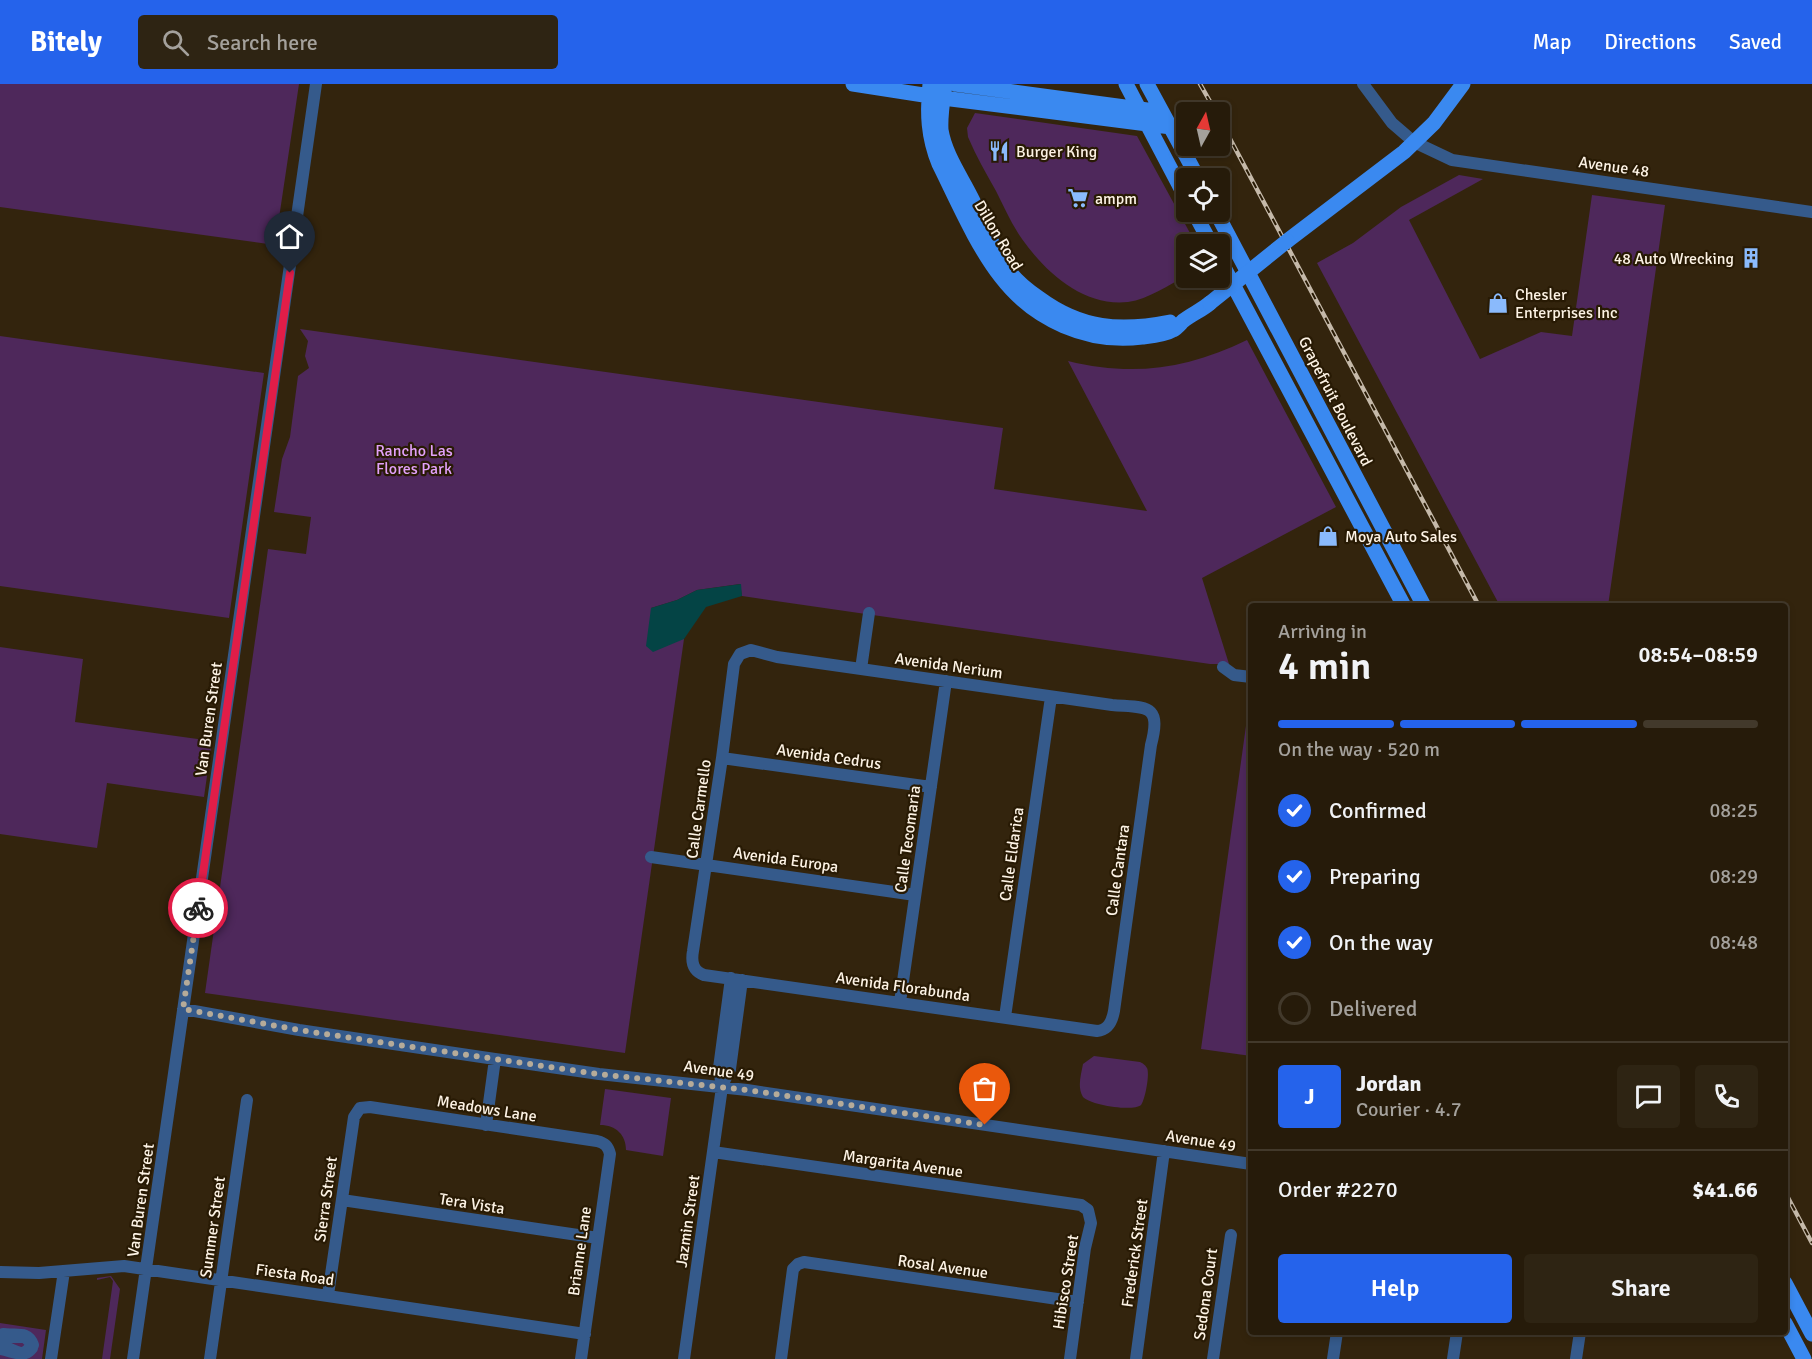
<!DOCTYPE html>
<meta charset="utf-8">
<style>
body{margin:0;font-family:Signika,sans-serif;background:#2e2413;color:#f1f3f6;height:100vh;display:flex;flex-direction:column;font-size:22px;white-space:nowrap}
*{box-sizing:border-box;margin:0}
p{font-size:20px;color:#a4a19c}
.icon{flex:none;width:33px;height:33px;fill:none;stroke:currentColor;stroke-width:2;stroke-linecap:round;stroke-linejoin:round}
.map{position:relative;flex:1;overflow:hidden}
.details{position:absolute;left:1248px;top:519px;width:540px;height:732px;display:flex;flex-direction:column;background:#261b0a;border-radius:6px;box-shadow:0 3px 9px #0003,0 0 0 2px #42392b}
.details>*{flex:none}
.needle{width:39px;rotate:8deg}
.fabs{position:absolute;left:1176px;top:18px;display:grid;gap:12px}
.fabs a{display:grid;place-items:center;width:54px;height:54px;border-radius:6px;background:#261b0a;box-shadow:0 3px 9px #0003,0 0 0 2px #42392b;font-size:30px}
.pin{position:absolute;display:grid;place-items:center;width:51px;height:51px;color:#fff;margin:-62px -26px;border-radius:50% 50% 50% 0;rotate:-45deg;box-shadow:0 0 6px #0007}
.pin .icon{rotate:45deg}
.courier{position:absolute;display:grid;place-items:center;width:60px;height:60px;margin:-30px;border:4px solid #e11d48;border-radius:50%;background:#fff;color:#222;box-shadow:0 2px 8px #0007}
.head em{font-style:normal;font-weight:600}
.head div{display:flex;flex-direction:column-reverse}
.head{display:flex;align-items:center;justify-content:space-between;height:102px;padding:0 30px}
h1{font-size:39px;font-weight:600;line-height:45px}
.bar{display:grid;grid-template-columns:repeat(4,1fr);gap:9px 6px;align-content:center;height:72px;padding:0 30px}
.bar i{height:8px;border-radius:4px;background:#42392b}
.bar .current{background:#2563eb}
.bar p{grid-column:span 4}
.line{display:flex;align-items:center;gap:15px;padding:0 30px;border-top:2px solid #42392b}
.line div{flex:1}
.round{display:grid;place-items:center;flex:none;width:63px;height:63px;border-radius:6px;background:#2e2413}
ol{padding:0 30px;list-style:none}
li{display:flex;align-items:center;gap:18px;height:66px}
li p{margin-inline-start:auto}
li .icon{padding:6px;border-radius:50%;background:#2563eb;color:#fff;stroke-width:4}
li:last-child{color:#a4a19c}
li i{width:33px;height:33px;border:3px solid #42392b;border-radius:50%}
.action{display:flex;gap:12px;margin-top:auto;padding:12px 30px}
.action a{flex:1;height:69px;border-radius:6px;background:#2563eb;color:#fff;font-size:24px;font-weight:600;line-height:69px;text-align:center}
.action a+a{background:#2e2413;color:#f1f3f6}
header{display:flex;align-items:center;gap:36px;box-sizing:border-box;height:84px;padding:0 30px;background:#2563eb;color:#fff}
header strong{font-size:28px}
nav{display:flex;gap:33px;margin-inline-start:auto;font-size:21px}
.search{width:420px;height:54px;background:#2e2413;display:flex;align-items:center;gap:15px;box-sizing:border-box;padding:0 21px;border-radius:6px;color:#a4a19c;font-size:22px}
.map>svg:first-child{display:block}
</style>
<header>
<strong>Bitely</strong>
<div class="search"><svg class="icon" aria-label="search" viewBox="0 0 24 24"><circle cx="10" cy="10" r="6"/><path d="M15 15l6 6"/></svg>Search here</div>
<nav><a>Map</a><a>Directions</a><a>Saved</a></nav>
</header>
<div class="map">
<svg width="1812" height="1275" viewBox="0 0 1812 1275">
<rect width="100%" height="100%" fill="#33240d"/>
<path fill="#4e285b" d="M0 0H299L275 161 0 123Z
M975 29 1137 52 1196 160H1186V192C1168 201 1149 215 1128 218 1084 223 1046 189 1022 155 1012 141 1004 123 996 107 986 89 976 72 968 53L967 44Z
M1459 91 1483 95 1409 136 1480 275 1541 248 1572 252 1592 111 1665 121 1608 522H1500L1317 179 1353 159 1401 123Z
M300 245 1003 344 994 405 1147 427 1068 277C1132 293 1188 285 1247 256L1336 423 1202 494 1229 580H1210L742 512 740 500 697 506 677 516 651 524 684 555 625 969 205 909 268 465 306 470 311 433 274 428 282 375 290 353 298 292 309 284 305 272 308 257Z
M0 252 264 289 229 534 0 502Z
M0 563 83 575 75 638 212 657 204 713 107 699 97 764 0 750Z
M1250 613H1251V972L1201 965Z
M1094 972 1140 978C1144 980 1145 981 1147 984 1150 990 1145 1016 1141 1021 1133 1028 1090 1021 1083 1013 1077 1003 1081 991 1083 980Z
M605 1005 671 1014 663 1072 626 1066C626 1051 616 1041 600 1041Z
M111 1192 120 1205 110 1275H102L113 1197 110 1193 97 1196V1194Z
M0 1239 46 1246 42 1275H0Z"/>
<path fill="#044445" d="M741 500 742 512 706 523 684 555 653 568 646 562 651 524 677 516 697 506Z"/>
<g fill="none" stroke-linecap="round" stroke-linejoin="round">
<path stroke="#355a8b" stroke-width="12" d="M1363 0 1392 39 1414 58 1452 76 1812 128
M751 566 777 573 1112 621C1146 624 1162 619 1151 661L1114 927C1112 938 1108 946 1097 947L704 891C693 887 691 878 693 867L722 674 734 580 740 570Z
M1223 583 1234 591 1251 593
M861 585 869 529
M722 674 931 703
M651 773 915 811
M900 918 946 597
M183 925 299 946 495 975 599 990 747 1006 1251 1080
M1005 933 1051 613
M722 1002 730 985 742 896
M486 1041 495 975
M713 1068 1081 1121 1088 1126 1091 1139 1085 1164 1070 1275
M342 1116 598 1154
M0 1188 39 1189 124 1182 585 1250
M328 1211 354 1033 360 1024 370 1023 597 1057C605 1059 608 1062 610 1070L581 1275
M0 1252 3 1250C15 1252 28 1246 33 1261L25 1253H6L2 1258 5 1263C15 1266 23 1275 30 1263L32 1264C24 1275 13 1267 0 1265
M51 1275 64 1187
M133 1275 316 0
M210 1275 247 1016
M684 1275 722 1003 719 984 731 894
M781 1275 793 1185 798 1180 804 1178 1078 1218
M1136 1275 1164 1067
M1213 1275 1231 1151
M1333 1275 1337 1248
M1453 1275 1457 1248
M1576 1275 1580 1248"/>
<path stroke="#3a89f0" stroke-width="15" d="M853 0 943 14 1171 43
M930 0C927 29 928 53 939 80 957 116 976 161 1001 193 1034 236 1088 260 1142 253 1151 252 1165 251 1173 246 1177 244 1180 240 1183 237 1192 230 1202 226 1210 219
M945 0C943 15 940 31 941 46 945 71 962 94 973 117 983 138 991 160 1003 179 1012 193 1025 205 1039 214 1081 245 1120 248 1170 238
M955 0 1162 28
M1126 0 1186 114
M1147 0 1198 94
M1194 128 1211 160
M1216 128 1424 522
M1287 157 1404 68 1434 39 1463 0
M1220 176 1404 522
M1785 1199 1812 1250
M1785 1239 1804 1275"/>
<g stroke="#c5b9a9" stroke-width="4.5">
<path id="rail" d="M1200 0 1216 28
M1220 36 1479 522
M1785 1108 1812 1159"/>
</g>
<use href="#rail" stroke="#281a04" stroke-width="2" stroke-dasharray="7" stroke-linecap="butt"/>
<path stroke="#3a89f0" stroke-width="15" d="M1210 219 1287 157"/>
</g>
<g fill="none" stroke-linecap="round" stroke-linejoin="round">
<path stroke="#b6ab99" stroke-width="6" stroke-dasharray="0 10.8" d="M198 824 183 925 299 946 365 956 598 990 747 1006 985 1041"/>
<path stroke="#e11d48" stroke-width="8" d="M198 824 290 189"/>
</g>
<defs>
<g id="restaurant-bare" transform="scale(1.62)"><path d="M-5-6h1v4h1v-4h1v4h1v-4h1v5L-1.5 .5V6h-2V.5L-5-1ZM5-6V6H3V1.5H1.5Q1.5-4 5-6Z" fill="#8abafc" stroke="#281a04" stroke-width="2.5" paint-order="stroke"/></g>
<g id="supermarket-bare" transform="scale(1.62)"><path d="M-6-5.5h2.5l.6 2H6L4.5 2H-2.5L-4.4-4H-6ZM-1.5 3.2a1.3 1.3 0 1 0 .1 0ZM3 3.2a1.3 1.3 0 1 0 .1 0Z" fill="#8abafc" stroke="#281a04" stroke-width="2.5" paint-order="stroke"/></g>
<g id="building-bare" transform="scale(1.62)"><path d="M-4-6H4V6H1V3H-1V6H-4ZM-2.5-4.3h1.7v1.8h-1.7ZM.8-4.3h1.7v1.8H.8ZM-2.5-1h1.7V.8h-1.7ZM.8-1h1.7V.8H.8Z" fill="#8abafc" stroke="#281a04" stroke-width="2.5" paint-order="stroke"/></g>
<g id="shop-bare" transform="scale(1.62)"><path d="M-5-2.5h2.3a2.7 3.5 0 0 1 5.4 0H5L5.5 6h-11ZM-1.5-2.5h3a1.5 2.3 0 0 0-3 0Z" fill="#8abafc" stroke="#281a04" stroke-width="2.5" paint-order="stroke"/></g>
</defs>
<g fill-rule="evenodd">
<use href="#restaurant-bare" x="999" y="67"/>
<use href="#supermarket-bare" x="1078" y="114"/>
<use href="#building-bare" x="1751" y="174"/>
<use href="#shop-bare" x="1498" y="219"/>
<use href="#shop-bare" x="1328" y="452"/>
</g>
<g text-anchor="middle" stroke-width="4.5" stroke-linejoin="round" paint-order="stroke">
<g font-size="16" fill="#fdf3e5" stroke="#281a04" text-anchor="start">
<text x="1016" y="73">Burger King</text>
<text x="1095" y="120">ampm</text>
<text x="1734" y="180" text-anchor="end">48 Auto Wrecking</text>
<text x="1515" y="216">Chesler<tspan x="1515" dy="18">Enterprises Inc</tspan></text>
<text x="1345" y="458">Moya Auto Sales</text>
</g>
<g font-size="16" fill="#fdf3e5" stroke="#281a04">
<text transform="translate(1614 82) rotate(8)" y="6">Avenue 48</text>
<text transform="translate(999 151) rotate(59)" y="6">Dillon Road</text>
<text transform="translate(1336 317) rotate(63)" y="6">Grapefruit Boulevard</text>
<text transform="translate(949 581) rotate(8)" y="6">Avenida Nerium</text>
<text transform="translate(208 635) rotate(-82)" y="6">Van Buren Street</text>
<text transform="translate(829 672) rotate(8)" y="6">Avenida Cedrus</text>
<text transform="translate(698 725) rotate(-82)" y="6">Calle Carmello</text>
<text transform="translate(907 755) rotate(-82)" y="6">Calle Tecomaria</text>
<text transform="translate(1011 770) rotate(-82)" y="6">Calle Eldarica</text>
<text transform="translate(786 775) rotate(8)" y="6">Avenida Europa</text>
<text transform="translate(1117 786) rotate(-82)" y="6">Calle Cantara</text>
<text transform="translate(903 902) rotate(8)" y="6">Avenida Florabunda</text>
<text transform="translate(719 986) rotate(8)" y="6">Avenue 49</text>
<text transform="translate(487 1024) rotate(9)" y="6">Meadows Lane</text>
<text transform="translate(1201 1056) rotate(9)" y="6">Avenue 49</text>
<text transform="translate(903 1079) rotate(8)" y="6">Margarita Avenue</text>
<text transform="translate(325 1115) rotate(-82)" y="6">Sierra Street</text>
<text transform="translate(140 1116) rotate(-82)" y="6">Van Buren Street</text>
<text transform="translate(472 1119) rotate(9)" y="6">Tera Vista</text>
<text transform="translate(687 1137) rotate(-82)" y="6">Jazmin Street</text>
<text transform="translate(212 1143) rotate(-82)" y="6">Summer Street</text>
<text transform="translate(579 1167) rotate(-82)" y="6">Brianne Lane</text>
<text transform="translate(1134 1169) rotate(-82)" y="6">Frederick Street</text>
<text transform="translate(943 1182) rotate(8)" y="6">Rosal Avenue</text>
<text transform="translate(295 1190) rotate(8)" y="6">Fiesta Road</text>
<text transform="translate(1065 1198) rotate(-81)" y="6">Hibisco Street</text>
<text transform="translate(1205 1210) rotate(-82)" y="6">Sedona Court</text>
</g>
<g font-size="16" fill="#e2a1fa" stroke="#281a04">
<text x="414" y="372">Rancho Las<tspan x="414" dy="18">Flores Park</tspan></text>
</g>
</g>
</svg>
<div class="fabs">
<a><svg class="needle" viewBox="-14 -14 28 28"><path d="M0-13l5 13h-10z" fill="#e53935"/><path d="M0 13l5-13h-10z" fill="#a4a19c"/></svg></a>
<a><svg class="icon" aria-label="locate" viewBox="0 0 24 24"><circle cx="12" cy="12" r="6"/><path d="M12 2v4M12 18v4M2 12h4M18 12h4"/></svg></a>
<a><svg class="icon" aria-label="layers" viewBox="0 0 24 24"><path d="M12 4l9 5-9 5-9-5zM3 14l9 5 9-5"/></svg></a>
</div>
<div class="pin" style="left:985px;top:1041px;background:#ea580c"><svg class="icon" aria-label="bag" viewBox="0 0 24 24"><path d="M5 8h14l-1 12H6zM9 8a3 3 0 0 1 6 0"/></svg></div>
<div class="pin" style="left:290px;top:189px;background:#1f2937"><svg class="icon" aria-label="home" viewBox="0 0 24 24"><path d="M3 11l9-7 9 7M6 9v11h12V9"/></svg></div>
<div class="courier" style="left:198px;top:824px"><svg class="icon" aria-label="bike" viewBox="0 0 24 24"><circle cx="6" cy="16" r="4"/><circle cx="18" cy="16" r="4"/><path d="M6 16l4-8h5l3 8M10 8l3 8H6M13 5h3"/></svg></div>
<section class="details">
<div class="head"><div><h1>4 min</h1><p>Arriving in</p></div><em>08:54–08:59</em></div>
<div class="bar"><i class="current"></i><i class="current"></i><i class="current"></i><i></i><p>On the way · 520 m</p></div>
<ol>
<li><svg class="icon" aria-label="check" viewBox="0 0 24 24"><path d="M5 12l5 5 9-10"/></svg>Confirmed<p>08:25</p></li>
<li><svg class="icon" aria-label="check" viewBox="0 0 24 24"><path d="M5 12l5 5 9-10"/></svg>Preparing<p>08:29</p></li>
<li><svg class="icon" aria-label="check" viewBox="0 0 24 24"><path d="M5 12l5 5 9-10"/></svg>On the way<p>08:48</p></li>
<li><i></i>Delivered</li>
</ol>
<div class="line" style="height:108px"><b class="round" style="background:#2563eb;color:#fff">J</b><div><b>Jordan</b><p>Courier · 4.7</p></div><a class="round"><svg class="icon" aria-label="chat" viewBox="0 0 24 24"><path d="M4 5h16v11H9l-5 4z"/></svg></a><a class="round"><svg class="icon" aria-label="phone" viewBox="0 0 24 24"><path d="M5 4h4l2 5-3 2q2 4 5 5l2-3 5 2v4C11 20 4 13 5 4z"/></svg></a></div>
<div class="line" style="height:78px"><div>Order #2270</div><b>$41.66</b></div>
<div class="action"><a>Help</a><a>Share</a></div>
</section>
</div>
